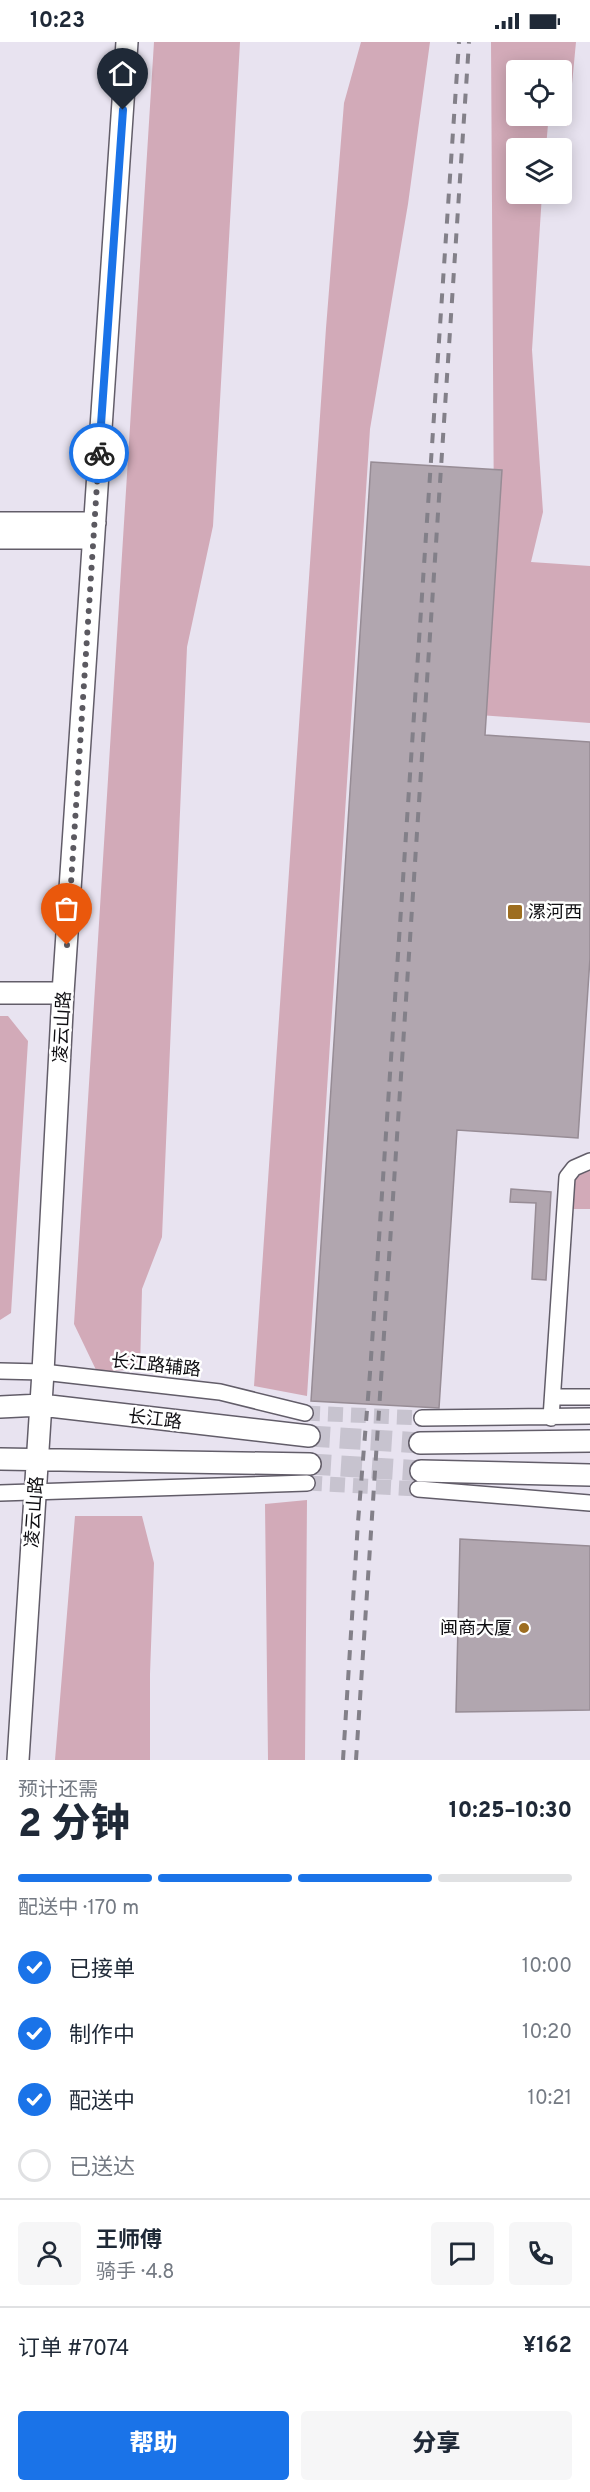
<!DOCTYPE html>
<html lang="zh">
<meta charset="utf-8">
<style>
body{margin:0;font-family:Overpass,"Noto Sans SC",sans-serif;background:#f6f6f7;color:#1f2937;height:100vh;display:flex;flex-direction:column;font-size:22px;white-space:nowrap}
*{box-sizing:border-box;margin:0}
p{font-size:20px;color:#747a83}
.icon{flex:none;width:33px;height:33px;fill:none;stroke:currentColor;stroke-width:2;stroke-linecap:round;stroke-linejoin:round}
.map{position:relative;height:1718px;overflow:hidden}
.drawer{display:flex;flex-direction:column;background:#fff;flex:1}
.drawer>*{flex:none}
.fabs{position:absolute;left:506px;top:18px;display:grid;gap:12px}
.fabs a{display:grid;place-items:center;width:66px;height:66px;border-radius:6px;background:#fff;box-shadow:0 3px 15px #0003;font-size:30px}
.pin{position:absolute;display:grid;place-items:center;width:51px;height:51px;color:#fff;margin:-62px -26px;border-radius:50% 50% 50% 0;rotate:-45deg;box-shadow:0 0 6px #0007}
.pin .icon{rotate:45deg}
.courier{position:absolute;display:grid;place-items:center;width:60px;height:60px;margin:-30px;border:4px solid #1a73e8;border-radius:50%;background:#fff;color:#222;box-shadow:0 2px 8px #0007}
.head em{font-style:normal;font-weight:800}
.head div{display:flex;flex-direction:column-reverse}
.head{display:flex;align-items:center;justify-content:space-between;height:102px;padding:0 18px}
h1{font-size:39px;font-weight:800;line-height:45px}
.bar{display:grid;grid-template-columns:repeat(4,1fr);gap:9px 6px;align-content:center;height:72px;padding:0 18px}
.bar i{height:8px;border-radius:4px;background:#e0e1e3}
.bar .active{background:#1a73e8}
.bar p{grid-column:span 4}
.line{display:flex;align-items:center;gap:15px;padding:0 18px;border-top:2px solid #e0e1e3}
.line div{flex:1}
.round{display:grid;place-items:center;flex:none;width:63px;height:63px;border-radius:6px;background:#f6f6f7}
ol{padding:0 18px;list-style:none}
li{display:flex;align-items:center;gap:18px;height:66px}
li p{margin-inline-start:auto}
li .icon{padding:6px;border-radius:50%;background:#1a73e8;color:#fff;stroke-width:4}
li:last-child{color:#747a83}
li i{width:33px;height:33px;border:3px solid #e0e1e3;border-radius:50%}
.cta{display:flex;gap:12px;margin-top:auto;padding:12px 18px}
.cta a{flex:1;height:69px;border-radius:6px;background:#1a73e8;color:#fff;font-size:24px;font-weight:800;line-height:69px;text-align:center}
.cta a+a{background:#f6f6f7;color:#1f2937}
.status{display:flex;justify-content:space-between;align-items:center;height:42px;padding:0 30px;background:#fff;direction:ltr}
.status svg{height:16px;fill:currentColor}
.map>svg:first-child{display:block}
</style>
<div class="status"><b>10:23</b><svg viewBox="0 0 49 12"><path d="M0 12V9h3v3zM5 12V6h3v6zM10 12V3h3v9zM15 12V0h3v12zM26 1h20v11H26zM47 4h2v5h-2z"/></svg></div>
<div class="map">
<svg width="590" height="1718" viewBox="0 0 590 1718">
<rect width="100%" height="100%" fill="#e8e3f0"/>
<path fill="#d2aab8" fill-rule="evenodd" d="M154 0H240L213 484 187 605 162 1195 142 1247 140 1327 97 1330 74 1282Z
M361 0H430L408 162 370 387 307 1354 254 1344 326 286 344 61Z
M491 0H576L568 84 548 82 546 106H516V152H542L532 308 543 470 531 520 590 524V681L479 673 494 487ZM516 28H561V74H516Z
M0 974H8L28 999 11 1271 0 1278Z
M590 1125V1167H572L573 1138 576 1130Z
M307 1458 305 1718H268L265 1462Z
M75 1474H142L154 1521 150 1632V1718H55Z"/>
<path fill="#b1a6af" stroke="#978c95" stroke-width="1.5" d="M371 420 502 428 485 693 590 700V916L578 1096 457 1088 439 1366 311 1359Z
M511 1147 551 1150 546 1238 532 1237 536 1161 510 1160Z
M460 1497 590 1504V1668L456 1670Z"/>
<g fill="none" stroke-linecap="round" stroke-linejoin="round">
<path stroke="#c7c3cf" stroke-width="15" stroke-dasharray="15 8" stroke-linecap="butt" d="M305 1371 422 1376
M307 1441 418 1447"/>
<path stroke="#c7c3cf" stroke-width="21" stroke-dasharray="21 10" stroke-linecap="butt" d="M309 1394 420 1401
M310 1422 421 1429"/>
<g stroke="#625d69" stroke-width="18">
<path id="street" d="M0 1329 43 1330 220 1350 305 1371
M553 1355H590
M422 1376 590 1374
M551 1376 567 1135 574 1126 590 1119
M418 1447 590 1461
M0 1451 307 1441"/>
</g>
<g stroke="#625d69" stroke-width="24">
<path id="secondary" d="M0 481H95
M0 496H93
M0 951H63
M0 1365 41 1363 309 1394
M420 1401 590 1399
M0 1417 310 1422
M421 1429 590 1433
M18 1718 43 1330 63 951 127 0"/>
</g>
<use href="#street" stroke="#fff" stroke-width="15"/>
<use href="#secondary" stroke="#fff" stroke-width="21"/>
<path stroke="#838089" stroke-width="4" stroke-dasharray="10 10" stroke-linecap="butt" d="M343 1718 358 1480 370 1331 459 0
M356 1718 469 0"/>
</g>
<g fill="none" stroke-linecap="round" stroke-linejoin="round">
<path stroke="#5b5960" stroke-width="6" stroke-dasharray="0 10.8" d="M67 903 99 411"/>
<path stroke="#1a73e8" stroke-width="8" d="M99 411 123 68"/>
</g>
<g fill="#9d6d20" stroke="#fff" stroke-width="2">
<rect x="507" y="862" width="16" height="16" rx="3"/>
<circle cx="524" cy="1586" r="6"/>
</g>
<g text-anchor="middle" stroke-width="5" stroke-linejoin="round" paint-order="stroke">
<g font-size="18" fill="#0f0e12" stroke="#fff" text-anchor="start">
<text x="528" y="876">漯河西</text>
<text x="512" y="1592" text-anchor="end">闽商大厦</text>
</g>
<g font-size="18" fill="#0f0e12" stroke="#fff">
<text transform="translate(62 985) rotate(-87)" y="6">凌云山路</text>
<text transform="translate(156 1323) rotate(6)" y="6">长江路辅路</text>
<text transform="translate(155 1377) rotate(7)" y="6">长江路</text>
<text transform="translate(34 1470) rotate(-86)" y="6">凌云山路</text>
</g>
</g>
</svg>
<div class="fabs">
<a><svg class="icon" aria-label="locate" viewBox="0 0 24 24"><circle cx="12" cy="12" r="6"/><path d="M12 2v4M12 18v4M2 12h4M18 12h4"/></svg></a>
<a><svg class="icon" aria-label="layers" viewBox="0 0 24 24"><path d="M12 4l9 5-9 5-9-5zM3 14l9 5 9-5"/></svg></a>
</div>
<div class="pin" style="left:67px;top:903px;background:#ea580c"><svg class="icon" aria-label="bag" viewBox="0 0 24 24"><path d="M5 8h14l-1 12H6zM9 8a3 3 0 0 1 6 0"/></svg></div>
<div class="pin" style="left:123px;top:68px;background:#1f2937"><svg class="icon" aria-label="home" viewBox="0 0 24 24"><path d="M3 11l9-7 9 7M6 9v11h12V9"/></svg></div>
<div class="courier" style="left:99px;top:411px"><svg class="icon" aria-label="bike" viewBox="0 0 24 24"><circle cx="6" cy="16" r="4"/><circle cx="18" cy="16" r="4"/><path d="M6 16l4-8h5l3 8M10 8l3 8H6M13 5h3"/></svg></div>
</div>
<section class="drawer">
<div class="head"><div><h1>2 分钟</h1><p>预计还需</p></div><em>10:25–10:30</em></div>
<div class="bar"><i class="active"></i><i class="active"></i><i class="active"></i><i></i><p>配送中 · 170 m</p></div>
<ol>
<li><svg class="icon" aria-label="check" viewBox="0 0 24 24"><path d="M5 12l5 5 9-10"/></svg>已接单<p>10:00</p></li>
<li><svg class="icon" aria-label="check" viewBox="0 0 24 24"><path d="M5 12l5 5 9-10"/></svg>制作中<p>10:20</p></li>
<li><svg class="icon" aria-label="check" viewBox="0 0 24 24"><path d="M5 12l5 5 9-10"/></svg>配送中<p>10:21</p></li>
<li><i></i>已送达</li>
</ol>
<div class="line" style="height:108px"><a class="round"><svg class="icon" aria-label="person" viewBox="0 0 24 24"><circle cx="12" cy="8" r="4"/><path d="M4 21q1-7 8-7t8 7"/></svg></a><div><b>王师傅</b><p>骑手 · 4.8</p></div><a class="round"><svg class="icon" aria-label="chat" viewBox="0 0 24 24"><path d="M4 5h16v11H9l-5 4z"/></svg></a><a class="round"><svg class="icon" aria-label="phone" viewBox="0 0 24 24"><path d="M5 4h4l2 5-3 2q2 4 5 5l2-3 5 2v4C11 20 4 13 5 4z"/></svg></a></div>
<div class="line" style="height:78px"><div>订单 #7074</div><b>¥162</b></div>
<div class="cta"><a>帮助</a><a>分享</a></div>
</section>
